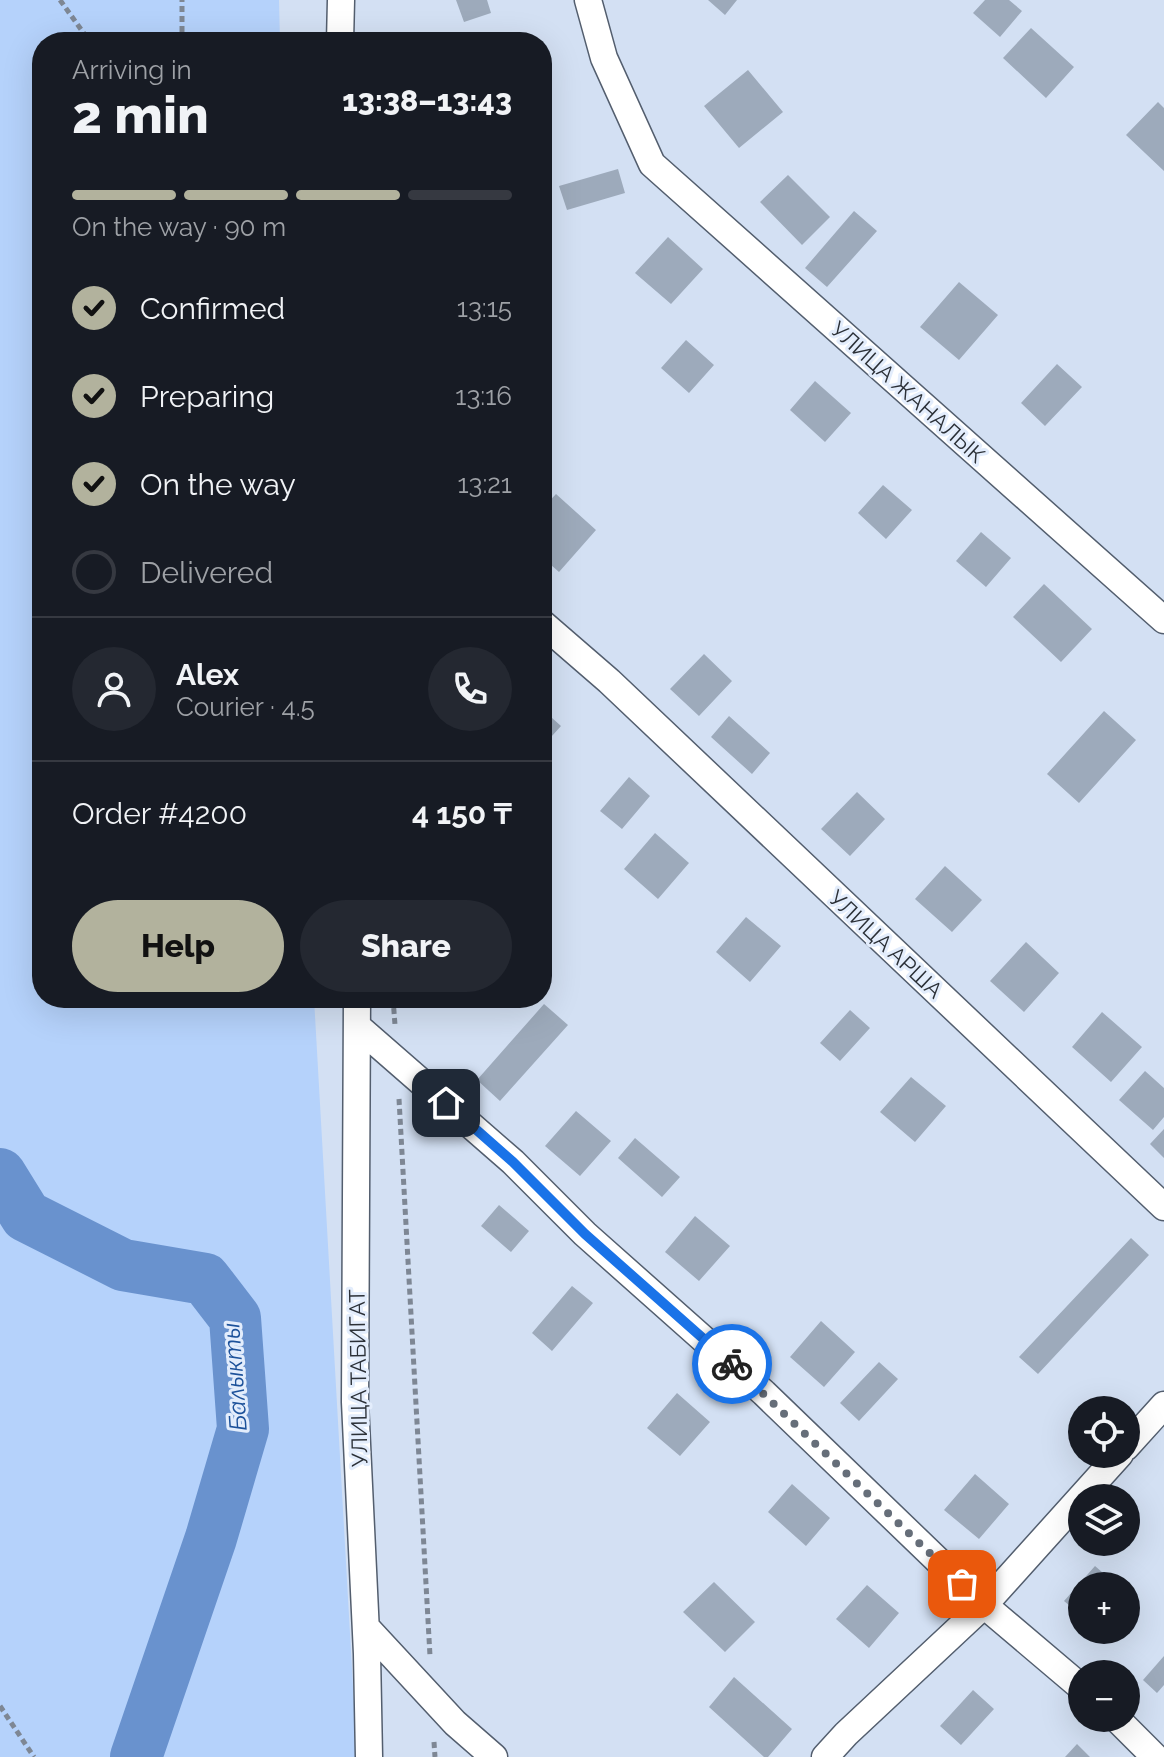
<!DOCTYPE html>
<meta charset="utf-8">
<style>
body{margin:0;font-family:Raleway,sans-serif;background:#242831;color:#f1f3f6;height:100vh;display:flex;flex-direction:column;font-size:30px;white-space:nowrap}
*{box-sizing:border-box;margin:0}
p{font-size:26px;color:#9ea1a6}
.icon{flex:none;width:44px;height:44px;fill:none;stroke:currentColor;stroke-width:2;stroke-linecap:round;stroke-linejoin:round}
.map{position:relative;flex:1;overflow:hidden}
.sheet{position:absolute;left:32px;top:32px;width:520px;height:976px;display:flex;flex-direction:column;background:#171b24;border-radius:32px;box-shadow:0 8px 32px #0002}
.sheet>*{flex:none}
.fabs{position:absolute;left:1068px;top:1396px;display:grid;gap:16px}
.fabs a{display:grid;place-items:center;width:72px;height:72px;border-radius:50%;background:#171b24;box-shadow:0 8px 32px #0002;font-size:40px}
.pin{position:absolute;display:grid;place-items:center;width:68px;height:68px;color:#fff;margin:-34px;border-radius:16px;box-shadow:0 4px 12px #0006}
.courier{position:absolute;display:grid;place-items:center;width:80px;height:80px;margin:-40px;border:6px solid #1a73e8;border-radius:50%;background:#fff;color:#222;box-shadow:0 2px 10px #0007}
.summary em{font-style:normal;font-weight:800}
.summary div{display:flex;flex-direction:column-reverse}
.summary{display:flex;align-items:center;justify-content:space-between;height:136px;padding:0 40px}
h1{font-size:52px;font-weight:800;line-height:60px}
.bar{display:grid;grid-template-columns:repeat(4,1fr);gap:12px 8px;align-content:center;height:96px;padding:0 40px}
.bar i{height:10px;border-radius:6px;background:#363941}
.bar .active{background:#b2b29d}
.bar p{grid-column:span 4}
.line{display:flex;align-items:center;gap:20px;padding:0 40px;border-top:2px solid #363941}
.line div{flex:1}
.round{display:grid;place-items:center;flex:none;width:84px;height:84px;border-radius:42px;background:#242831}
ol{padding:0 40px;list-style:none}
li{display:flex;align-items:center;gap:24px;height:88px}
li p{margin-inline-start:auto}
li .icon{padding:8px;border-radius:50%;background:#b2b29d;color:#111;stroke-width:4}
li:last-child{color:#9ea1a6}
li i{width:44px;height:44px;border:4px solid #363941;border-radius:50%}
.primary-button{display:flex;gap:16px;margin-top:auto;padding:16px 40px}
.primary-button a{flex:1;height:92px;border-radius:48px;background:#b2b29d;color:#111;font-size:32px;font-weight:800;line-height:92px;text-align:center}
.primary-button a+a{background:#242831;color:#f1f3f6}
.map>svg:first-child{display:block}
</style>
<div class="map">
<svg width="1164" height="1757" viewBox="0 0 1164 1757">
<rect width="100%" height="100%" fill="#d3e0f3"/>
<path fill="#b5d2fb" d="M0 0H279L280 42H42V998H314L357 1757H0Z"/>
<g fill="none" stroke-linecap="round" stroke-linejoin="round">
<path stroke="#6992ce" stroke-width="52" d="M0 1174 26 1216 123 1265 205 1279 235 1318 243 1429 211 1538 136 1757"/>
</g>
<path fill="#9daabb" d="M456 0H487L491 13 464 22Z
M708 0H737L725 15Z
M985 0H1009L1022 11 1000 37 973 13Z
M1031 28 1074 67 1046 98 1003 58Z
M748 70 783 112 739 148 704 106Z
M1158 102 1164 108V171L1126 135Z
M618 169 625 193 567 210 559 186Z
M788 175 830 217 802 245 760 202Z
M854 211 877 231 827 287 805 268Z
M668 237 703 269 671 304 635 273Z
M959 282 998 315 959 360 920 327Z
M686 340 714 365 689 393 661 368Z
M1057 364 1082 387 1045 426 1021 403Z
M815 381 851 413 825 442 790 410Z
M883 485 912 510 886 539 858 513Z
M556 494 596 530 559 572 542 557V509Z
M981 532 1011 558 986 587 956 561Z
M1044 584 1092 629 1061 662 1013 617Z
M704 654 732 681 699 716 670 689Z
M542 709 561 726 542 747Z
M1104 711 1136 740 1079 803 1047 774Z
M729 716 770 753 752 774 711 737Z
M629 777 650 796 622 829 600 811Z
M857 792 885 819 850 856 821 829Z
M655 833 689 863 658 899 624 869Z
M945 866 982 900 952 932 915 899Z
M746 917 781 946 750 982 716 952Z
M1026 942 1059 973 1024 1012 990 981Z
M544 1004 568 1025 500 1101 477 1080Z
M850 1010 870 1028 840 1061 820 1043Z
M1102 1012 1142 1047 1111 1082 1072 1047Z
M1145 1071 1164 1088V1117L1153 1130 1119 1100Z
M911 1077 946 1106 915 1142 880 1112Z
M576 1111 611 1141 580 1176 545 1146Z
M1164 1129V1158L1150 1144Z
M635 1138 680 1177 662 1197 618 1158Z
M499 1205 529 1231 511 1252 481 1226Z
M695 1216 730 1246 699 1281 665 1252Z
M1131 1238 1149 1255 1038 1374 1019 1357Z
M572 1286 593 1303 552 1351 532 1333Z
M821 1321 855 1352 824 1387 790 1357Z
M879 1362 898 1379 859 1421 840 1403Z
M677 1393 710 1422 680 1456 647 1428Z
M975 1474 1009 1504 979 1539 944 1510Z
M792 1484 830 1518 806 1546 768 1512Z
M1095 1566 1118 1586H1082V1616L1064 1601Z
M714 1582 755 1622 725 1652 683 1612Z
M867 1585 899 1613 869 1648 836 1619Z
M1164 1656V1685L1157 1693 1143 1680Z
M734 1677 792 1729 768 1757H764L709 1707Z
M973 1690 994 1709 961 1745 940 1726Z
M1077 1744 1090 1757H1065Z"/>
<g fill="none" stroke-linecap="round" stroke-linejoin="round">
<g stroke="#535e6e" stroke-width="29">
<path id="street" d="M588 0 604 58 652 164 1164 620
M340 42 341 0
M542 623 609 681 1164 1207
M357 998 355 1402 367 1654 369 1757
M357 1026 513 1162 585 1234 764 1393 984 1605 1082 1688
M1126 1447 1164 1405
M366 1627 455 1723 494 1757
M1116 1718 1155 1757
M825 1757 846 1734 984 1605 1120 1454"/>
</g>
<path stroke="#7e8794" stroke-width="5" stroke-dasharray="6 4" stroke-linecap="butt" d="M60 0 90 42
M182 42V0
M393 998 395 1025
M399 1099 430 1656
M0 1706 34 1757
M434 1742 435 1757"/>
<use href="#street" stroke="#fff" stroke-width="26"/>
</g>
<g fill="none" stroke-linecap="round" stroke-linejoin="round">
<path stroke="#666e79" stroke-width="8" stroke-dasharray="0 14.4" d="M732 1364 962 1584"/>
<path stroke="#1a73e8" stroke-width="10" d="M446 1103 513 1162 585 1234 732 1364"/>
</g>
<g text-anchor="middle" stroke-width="6" stroke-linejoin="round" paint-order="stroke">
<g font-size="22" fill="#2b3037" stroke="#e3edfc">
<text transform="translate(908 392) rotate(42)" y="8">УЛИЦА ЖАНАЛЫК</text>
<text transform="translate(886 944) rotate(43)" y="8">УЛИЦА АРША</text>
<text transform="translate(358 1378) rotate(-91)" y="8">УЛИЦА ТАБИГАТ</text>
</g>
<g font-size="24" font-style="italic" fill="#1c519a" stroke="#e3edfc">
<text transform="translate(235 1377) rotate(-94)" y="8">Балыкты</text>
</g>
</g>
</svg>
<div class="fabs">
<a><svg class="icon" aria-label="locate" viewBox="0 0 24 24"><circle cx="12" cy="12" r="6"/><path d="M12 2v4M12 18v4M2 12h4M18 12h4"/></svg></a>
<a><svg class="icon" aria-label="layers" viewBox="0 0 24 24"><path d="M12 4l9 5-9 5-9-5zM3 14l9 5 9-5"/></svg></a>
<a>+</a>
<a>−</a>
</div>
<div class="pin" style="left:962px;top:1584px;background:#ea580c"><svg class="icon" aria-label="bag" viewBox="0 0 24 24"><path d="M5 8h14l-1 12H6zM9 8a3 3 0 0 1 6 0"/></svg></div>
<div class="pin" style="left:446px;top:1103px;background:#1f2937"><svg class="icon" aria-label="home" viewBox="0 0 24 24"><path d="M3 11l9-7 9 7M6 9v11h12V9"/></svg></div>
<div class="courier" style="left:732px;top:1364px"><svg class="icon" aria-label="bike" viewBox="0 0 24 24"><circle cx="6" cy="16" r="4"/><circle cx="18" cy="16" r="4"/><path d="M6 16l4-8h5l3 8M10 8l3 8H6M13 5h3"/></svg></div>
<section class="sheet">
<div class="summary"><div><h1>2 min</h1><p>Arriving in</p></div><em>13:38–13:43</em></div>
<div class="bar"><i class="active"></i><i class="active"></i><i class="active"></i><i></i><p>On the way · 90 m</p></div>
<ol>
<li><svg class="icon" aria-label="check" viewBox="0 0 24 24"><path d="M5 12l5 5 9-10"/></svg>Confirmed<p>13:15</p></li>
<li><svg class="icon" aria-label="check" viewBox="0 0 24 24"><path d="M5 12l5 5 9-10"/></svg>Preparing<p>13:16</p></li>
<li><svg class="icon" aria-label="check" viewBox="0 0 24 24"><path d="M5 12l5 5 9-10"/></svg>On the way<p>13:21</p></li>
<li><i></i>Delivered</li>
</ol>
<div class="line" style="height:144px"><a class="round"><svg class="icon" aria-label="person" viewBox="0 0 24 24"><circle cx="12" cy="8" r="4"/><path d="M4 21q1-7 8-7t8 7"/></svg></a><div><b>Alex</b><p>Courier · 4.5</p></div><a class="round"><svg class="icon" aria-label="phone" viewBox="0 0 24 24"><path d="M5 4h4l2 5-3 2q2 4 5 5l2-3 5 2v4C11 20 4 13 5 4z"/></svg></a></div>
<div class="line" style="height:104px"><div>Order #4200</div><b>4 150 ₸</b></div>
<div class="primary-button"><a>Help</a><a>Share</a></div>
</section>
</div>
